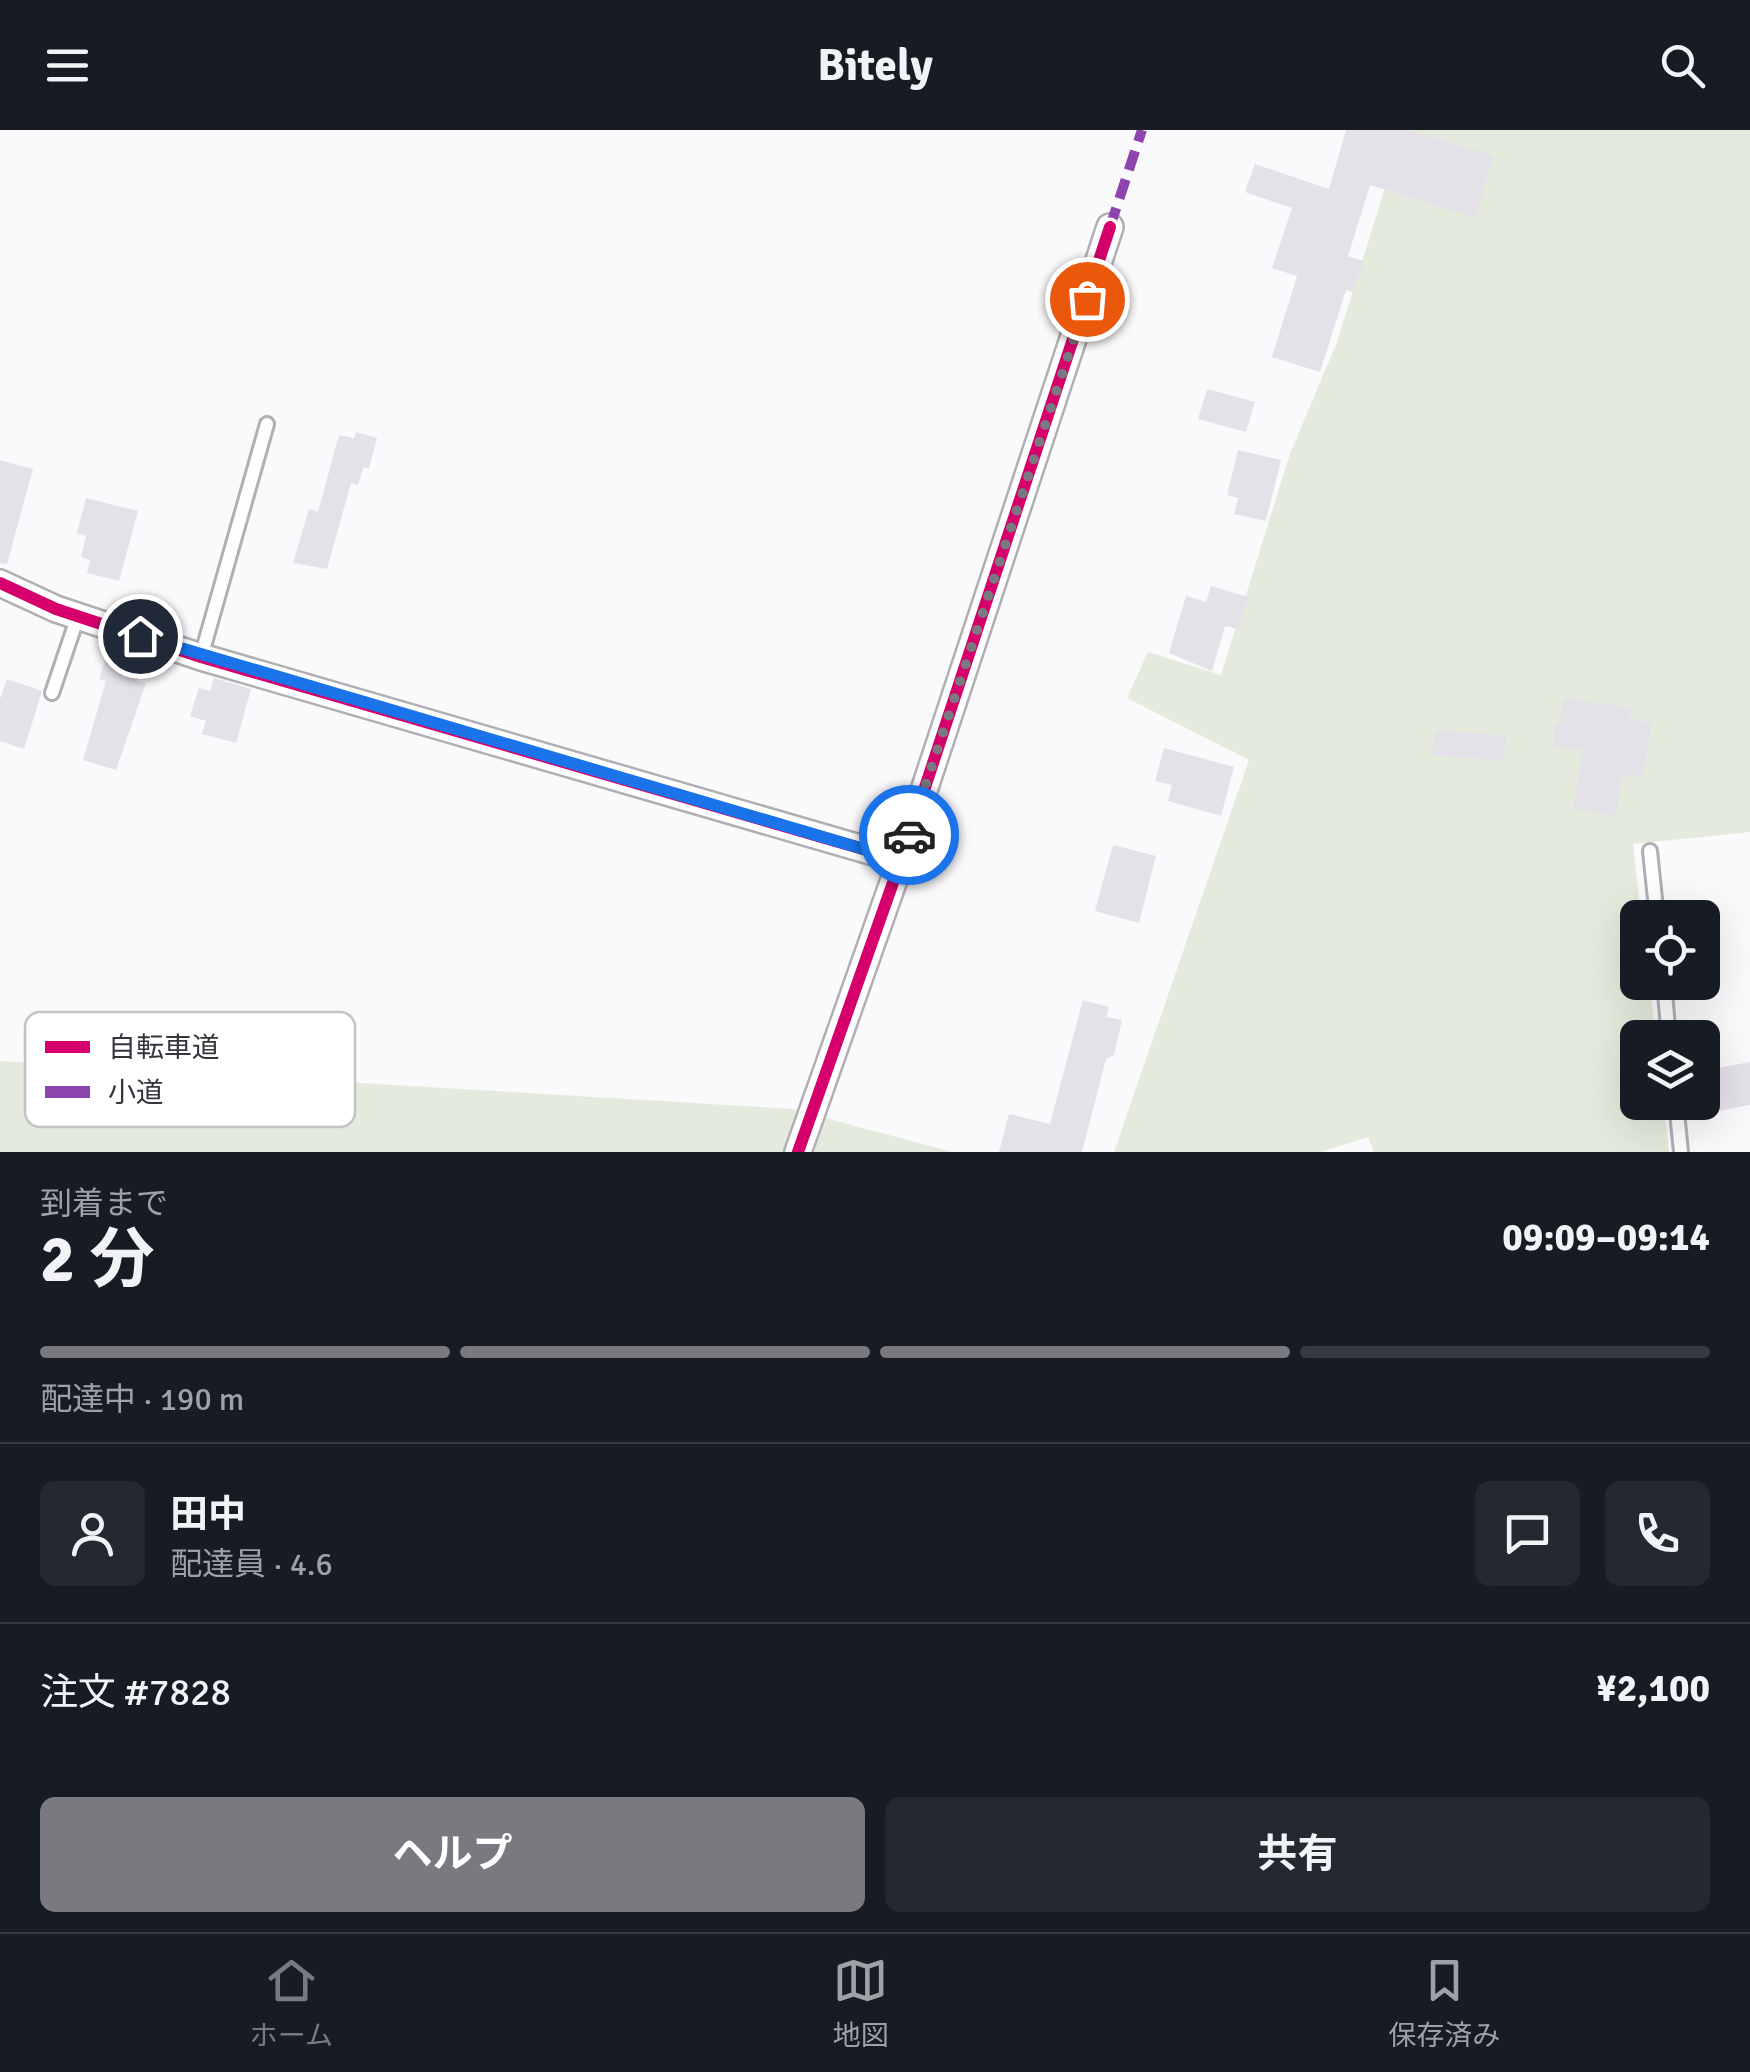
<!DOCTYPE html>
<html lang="ja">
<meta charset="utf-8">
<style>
body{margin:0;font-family:Signika,"Noto Sans JP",sans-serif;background:#242831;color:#f1f3f6;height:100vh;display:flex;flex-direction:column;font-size:38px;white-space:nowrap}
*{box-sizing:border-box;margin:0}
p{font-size:32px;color:#9ea1a6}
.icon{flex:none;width:55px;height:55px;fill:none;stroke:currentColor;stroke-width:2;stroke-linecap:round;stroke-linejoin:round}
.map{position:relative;height:1022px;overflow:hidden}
.sheet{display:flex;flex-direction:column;background:#171b24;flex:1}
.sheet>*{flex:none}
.controls{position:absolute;left:1620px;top:770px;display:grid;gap:20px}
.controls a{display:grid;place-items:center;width:100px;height:100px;border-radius:15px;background:#171b24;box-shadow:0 10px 40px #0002;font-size:50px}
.pin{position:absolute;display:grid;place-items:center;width:85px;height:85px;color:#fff;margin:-42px;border:5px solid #fff;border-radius:50%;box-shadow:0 2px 10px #0007}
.courier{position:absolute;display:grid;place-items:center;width:100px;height:100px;margin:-50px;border:8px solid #1a73e8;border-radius:50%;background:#fff;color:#222;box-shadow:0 2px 12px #0007}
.summary em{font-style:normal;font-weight:700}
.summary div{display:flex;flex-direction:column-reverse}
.summary{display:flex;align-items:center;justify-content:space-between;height:170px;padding:0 40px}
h1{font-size:65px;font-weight:700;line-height:75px}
.bar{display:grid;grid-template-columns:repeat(4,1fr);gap:15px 10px;align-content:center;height:120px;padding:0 40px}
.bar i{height:12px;border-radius:8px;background:#363941}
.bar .current{background:#7b7980}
.bar p{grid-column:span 4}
.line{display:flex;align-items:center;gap:25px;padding:0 40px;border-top:2px solid #363941}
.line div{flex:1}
.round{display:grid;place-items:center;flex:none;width:105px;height:105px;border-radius:15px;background:#242831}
.button{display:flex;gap:20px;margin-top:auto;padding:20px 40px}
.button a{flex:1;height:115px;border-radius:15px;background:#7b7980;color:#fff;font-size:40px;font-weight:700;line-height:115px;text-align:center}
.button a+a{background:#242831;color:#f1f3f6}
header{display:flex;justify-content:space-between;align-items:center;height:130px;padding:0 40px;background:#171b24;font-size:45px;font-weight:700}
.dock{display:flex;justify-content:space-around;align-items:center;height:140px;border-top:2px solid #363941;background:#171b24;font-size:28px;color:#9ea1a6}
.dock a{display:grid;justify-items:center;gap:5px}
.dock .current{color:#7b7980}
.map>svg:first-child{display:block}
</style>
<header><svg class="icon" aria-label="menu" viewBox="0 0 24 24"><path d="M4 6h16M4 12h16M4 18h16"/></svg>Bitely<svg class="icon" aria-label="search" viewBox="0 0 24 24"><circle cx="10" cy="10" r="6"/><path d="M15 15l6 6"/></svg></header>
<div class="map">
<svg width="1750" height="1022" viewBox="0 0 1750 1022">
<rect width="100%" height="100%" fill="#faf9fb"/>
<path fill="#e4ebdc" d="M1403 0H1750V702L1633 714 1641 787 1638 788V852L1649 853 1656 907 1638 908V972L1663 973 1669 1022H1374L1368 1007 1321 1022H1114L1249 630 1127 568 1148 522 1221 545 1290 324 1337 212Z
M0 931 792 979 952 1022H0Z"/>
<path fill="#e4e2e8" d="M1346 0H1409L1494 26 1475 88 1370 55 1348 126 1364 131 1353 162 1346 160 1320 242 1272 227 1297 146 1272 138 1292 78 1245 62 1255 34 1329 59Z
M1207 259 1255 272 1246 302 1198 289Z
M356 302 377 308 369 338H363L358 355 351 353 327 439 293 433 309 379 318 382 339 305 354 308Z
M1238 320 1281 330 1266 391 1234 384 1238 368 1227 365Z
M0 330 33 339 7 434 0 433Z
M86 368 138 381 119 451 87 443 90 430 81 427 86 406 77 403Z
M1211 456 1248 467 1238 499 1225 496 1212 541 1169 523 1186 466 1206 472Z
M107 525 142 534 137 551 146 553 116 640 83 630 106 551 99 549Z
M214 548 251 559 236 613 202 604 206 591 190 586 199 558 210 561Z
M7 549 42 561 24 619 0 611V569Z
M1564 568 1632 578 1630 589 1652 593 1643 647 1622 644 1616 686 1573 679 1582 620 1553 618 1554 594H1559Z
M1435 600 1506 606 1504 631 1432 625Z
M1164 618 1234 637 1221 686 1168 671 1172 655 1155 651Z
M1113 715 1156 726 1139 793 1095 781Z
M1083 870 1109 877 1106 887 1122 890 1114 925 1106 929 1082 1022H999L1009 984 1050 994Z
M1750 932V975L1702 984V941Z"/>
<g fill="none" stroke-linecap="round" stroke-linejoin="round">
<g stroke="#b1afb4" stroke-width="18">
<path id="service" d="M201 527 267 294
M52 563 78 486
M1650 721 1657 788
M1664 852 1669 908
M1676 972 1681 1022"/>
</g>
<g stroke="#b1afb4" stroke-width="30">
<path id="minor" d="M0 453 56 479 201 527 901 730
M798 1022 901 730 1110 97"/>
</g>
<use href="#service" stroke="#fefefe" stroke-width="12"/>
<use href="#minor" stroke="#fefefe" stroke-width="25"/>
<path stroke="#8e44ad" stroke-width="10" stroke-dasharray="20 10" stroke-linecap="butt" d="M1110 97 1142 0"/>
<g stroke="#fff" stroke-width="19">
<path id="cycleway" d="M0 453 56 479 201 527 901 730
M798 1022 901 730 1110 97"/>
</g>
<use href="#cycleway" stroke="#d6006c" stroke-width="12"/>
</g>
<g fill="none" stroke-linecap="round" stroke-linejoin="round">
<path stroke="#7b7980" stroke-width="10" stroke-dasharray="0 18" d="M909 705 1087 169"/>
<path stroke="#1a73e8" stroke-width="12" d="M140 506 901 730 909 705"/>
</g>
<rect x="25" y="882" width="330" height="115" rx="15" fill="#fff" stroke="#c3c2c5" stroke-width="2.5"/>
<rect x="45" y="911" width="45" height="12" fill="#d6006c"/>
<rect x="45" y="956" width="45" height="12" fill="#8e44ad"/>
<g font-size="28" fill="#37343d">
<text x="108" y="927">自転車道</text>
<text x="108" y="972">小道</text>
</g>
</svg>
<div class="controls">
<a><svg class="icon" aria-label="locate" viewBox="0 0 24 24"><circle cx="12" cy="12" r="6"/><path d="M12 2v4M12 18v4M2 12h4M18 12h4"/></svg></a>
<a><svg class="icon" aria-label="layers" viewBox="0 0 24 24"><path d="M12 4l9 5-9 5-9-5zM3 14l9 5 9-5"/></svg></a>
</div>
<div class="pin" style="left:1087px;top:169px;background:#ea580c"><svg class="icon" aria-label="bag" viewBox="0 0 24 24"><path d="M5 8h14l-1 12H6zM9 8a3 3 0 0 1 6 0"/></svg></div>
<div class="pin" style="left:140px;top:506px;background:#1f2937"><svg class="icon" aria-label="home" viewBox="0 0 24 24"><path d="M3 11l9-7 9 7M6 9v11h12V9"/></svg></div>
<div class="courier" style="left:909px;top:705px"><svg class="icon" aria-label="car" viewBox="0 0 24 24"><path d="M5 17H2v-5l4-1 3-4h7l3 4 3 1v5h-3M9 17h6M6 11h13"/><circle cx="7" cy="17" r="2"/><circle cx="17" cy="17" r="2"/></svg></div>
</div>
<section class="sheet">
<div class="summary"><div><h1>2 分</h1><p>到着まで</p></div><em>09:09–09:14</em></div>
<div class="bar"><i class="current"></i><i class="current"></i><i class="current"></i><i></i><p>配達中 · 190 m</p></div>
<div class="line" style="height:180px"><a class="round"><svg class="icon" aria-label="person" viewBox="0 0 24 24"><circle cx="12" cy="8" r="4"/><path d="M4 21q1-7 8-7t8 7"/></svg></a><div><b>田中</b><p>配達員 · 4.6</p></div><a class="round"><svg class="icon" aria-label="chat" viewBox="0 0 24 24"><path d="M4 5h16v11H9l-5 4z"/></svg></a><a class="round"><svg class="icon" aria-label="phone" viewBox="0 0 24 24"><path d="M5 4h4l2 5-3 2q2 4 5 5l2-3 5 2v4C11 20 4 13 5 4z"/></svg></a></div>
<div class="line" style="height:130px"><div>注文 #7828</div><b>¥2,100</b></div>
<div class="button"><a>ヘルプ</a><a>共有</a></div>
</section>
<nav class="dock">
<a class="current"><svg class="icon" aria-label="home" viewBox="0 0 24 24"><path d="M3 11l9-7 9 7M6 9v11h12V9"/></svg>ホーム</a>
<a><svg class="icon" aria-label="map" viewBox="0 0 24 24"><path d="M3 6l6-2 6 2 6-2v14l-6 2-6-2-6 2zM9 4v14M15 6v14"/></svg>地図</a>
<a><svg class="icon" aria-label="saved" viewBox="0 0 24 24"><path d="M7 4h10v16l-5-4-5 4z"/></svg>保存済み</a>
</nav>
